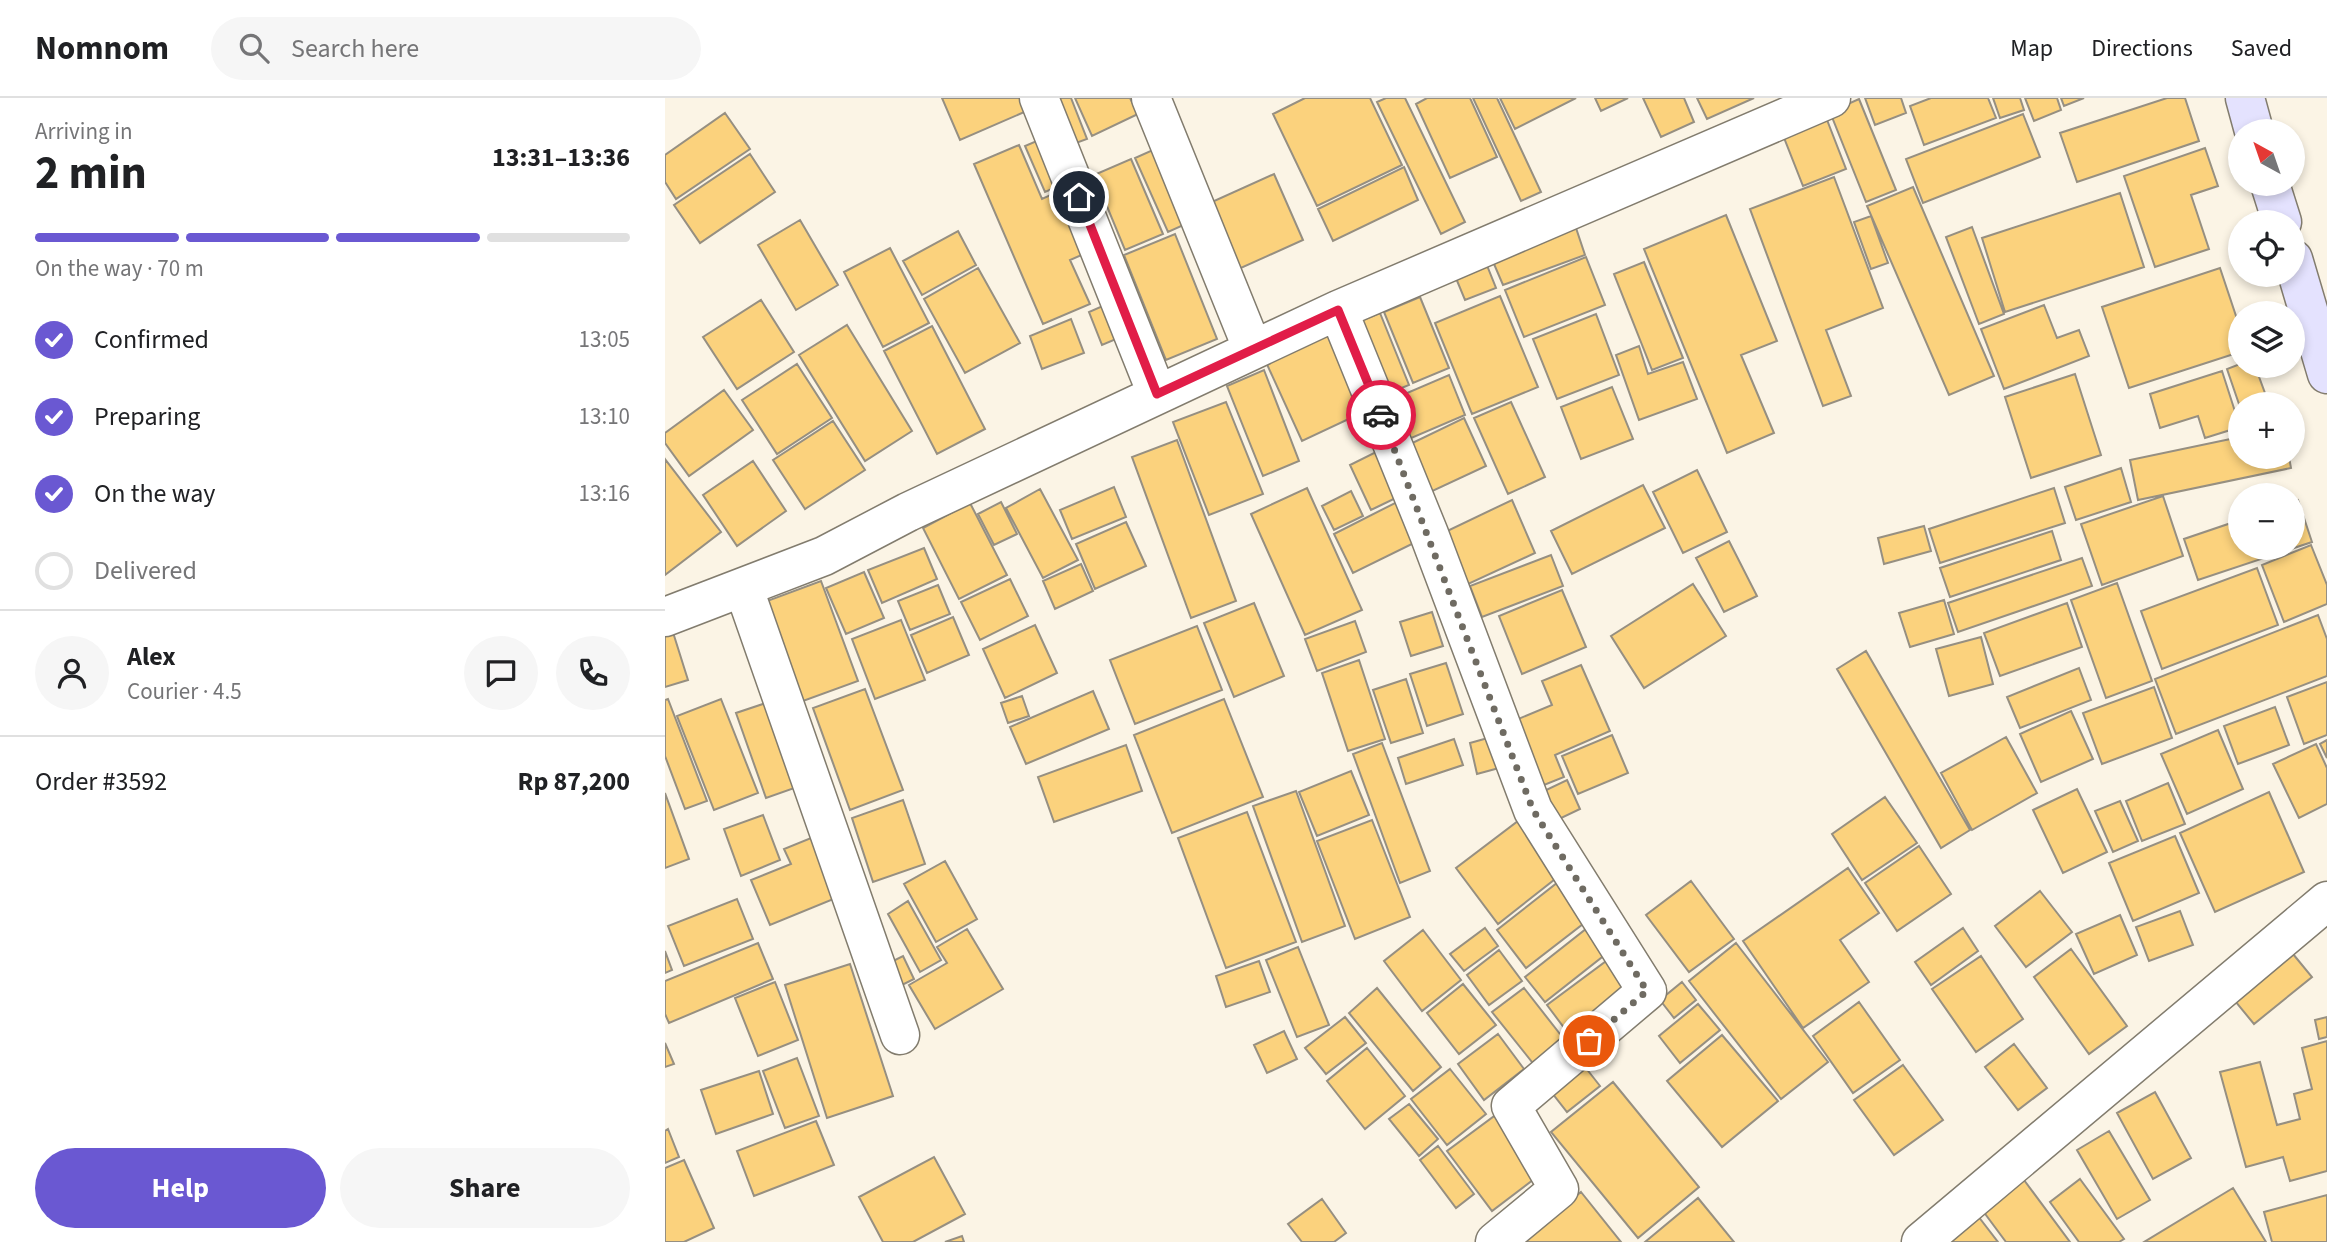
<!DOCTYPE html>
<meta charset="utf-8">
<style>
body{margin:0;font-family:"Source Sans 3",sans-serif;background:#f6f6f6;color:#202124;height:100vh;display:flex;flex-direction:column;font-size:26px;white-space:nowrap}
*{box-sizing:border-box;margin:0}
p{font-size:23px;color:#757577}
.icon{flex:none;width:38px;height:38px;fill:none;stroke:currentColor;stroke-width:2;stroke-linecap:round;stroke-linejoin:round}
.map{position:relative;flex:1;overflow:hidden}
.details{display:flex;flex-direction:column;background:#fff;width:665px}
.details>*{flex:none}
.needle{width:46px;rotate:320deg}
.fabs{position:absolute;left:1563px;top:21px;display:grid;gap:14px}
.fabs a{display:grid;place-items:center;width:77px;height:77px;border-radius:50%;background:#fff;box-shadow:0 4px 10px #0003;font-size:35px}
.pin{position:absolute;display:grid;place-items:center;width:60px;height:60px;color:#fff;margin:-30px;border:4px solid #fff;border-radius:50%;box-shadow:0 2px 7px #0007}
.courier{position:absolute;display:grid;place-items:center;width:70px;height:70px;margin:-35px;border:5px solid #e11d48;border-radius:50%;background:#fff;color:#222;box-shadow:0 2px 9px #0007}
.head em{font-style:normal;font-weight:700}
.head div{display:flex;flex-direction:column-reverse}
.head{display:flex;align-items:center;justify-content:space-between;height:119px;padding:0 35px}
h1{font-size:46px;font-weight:700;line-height:52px}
.bar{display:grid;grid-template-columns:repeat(4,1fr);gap:10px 7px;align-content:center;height:84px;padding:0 35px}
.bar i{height:9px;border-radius:5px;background:#e0e0e0}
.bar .active{background:#6a58d2}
.bar p{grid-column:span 4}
.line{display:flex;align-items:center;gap:18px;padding:0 35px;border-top:2px solid #e0e0e0}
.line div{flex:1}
.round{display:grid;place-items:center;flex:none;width:74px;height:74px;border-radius:37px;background:#f6f6f6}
ol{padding:0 35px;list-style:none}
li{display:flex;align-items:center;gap:21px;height:77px}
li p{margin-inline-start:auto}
li .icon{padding:7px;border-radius:50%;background:#6a58d2;color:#fff;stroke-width:4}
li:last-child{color:#757577}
li i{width:38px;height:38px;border:4px solid #e0e0e0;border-radius:50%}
.cta{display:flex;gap:14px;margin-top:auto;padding:14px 35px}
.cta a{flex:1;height:80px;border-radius:42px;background:#6a58d2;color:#fff;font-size:28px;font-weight:700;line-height:80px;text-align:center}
.cta a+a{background:#f6f6f6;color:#202124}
header{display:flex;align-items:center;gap:42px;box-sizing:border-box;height:98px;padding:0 35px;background:#fff;border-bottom:2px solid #e0e0e0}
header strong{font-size:33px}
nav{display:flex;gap:38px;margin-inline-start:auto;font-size:24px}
.search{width:490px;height:63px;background:#f6f6f6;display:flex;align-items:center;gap:18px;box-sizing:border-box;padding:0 24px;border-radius:38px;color:#757577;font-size:26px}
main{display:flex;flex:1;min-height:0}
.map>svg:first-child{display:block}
</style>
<header>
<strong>Nomnom</strong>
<div class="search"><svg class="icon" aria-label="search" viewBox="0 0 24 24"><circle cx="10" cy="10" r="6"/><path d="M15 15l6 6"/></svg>Search here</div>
<nav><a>Map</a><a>Directions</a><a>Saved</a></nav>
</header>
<main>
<section class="details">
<div class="head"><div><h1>2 min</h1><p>Arriving in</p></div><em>13:31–13:36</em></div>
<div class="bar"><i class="active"></i><i class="active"></i><i class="active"></i><i></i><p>On the way · 70 m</p></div>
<ol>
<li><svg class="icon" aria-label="check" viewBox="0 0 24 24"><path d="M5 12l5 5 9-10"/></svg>Confirmed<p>13:05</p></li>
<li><svg class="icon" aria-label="check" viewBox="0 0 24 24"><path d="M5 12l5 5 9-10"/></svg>Preparing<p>13:10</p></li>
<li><svg class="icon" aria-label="check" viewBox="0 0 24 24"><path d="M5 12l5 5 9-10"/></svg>On the way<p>13:16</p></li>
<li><i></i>Delivered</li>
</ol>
<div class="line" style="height:126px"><a class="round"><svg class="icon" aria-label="person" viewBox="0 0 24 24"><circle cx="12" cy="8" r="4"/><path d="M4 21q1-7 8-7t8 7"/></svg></a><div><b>Alex</b><p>Courier · 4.5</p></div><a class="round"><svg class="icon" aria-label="chat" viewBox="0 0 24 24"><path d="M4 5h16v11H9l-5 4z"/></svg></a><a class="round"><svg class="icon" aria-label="phone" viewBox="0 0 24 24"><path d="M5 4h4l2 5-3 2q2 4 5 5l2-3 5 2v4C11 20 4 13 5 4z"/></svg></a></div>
<div class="line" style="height:91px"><div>Order #3592</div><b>Rp 87,200</b></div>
<div class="cta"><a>Help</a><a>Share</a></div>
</section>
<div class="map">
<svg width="1662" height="1144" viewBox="0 0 1662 1144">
<rect width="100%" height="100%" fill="#fbf4e5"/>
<path fill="#fbd27d" stroke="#968f81" stroke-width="2" d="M277 0H370L373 8 295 42Z
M381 0H406L422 41 400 49Z
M410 0H465L473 16 427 38Z
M640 0H705L737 67 652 108 608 16Z
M721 0H740L800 124 776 136 712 4Z
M762 0H805L832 59 785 80 751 6Z
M808 0H832L876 94 856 103Z
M835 0H911L850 31Z
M930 0H963L936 13Z
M978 0H1019L1029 24 996 39Z
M1032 0H1089L1042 21Z
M1200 0H1236L1241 15 1210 27Z
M1266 0H1323L1331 20 1259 47 1245 8Z
M1328 0H1355L1359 12 1335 20Z
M1360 0H1392L1396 12 1369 23Z
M1396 0H1419L1399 8Z
M1502 0H1520L1534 43 1412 84 1395 35Z
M1194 1 1231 92 1201 104 1165 14Z
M1157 9 1181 71 1138 88 1114 27Z
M60 15 85 51 11 101 0 84V57Z
M1358 16 1375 59 1258 105 1241 61Z
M381 39 401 85 380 94 360 48Z
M354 47 377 101 401 90 428 152 405 162 425 206 378 226 309 66Z
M499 47 532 121 503 134 470 60Z
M1540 50 1553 88 1526 97 1544 151 1490 169 1459 78Z
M85 56 110 94 35 145 9 107Z
M466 61 498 136 460 152 429 77Z
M739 69 753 102 668 143 653 111Z
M609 76 638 142 567 174 538 108Z
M1169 79 1218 210 1161 232 1186 298 1158 308 1085 111Z
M1248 89 1329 278 1284 297 1202 108Z
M1455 95 1479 169 1340 214 1317 140Z
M1061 117 1112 243 1076 257 1109 335 1062 355 979 151Z
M1206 118 1223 165 1206 171 1189 124Z
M135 122 173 187 131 212 93 147Z
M910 127 920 157 838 187 826 159Z
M1307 129 1339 216 1314 226 1281 139Z
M293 133 311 167 257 197 238 163Z
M510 136 552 241 501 262 459 157Z
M225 150 264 225 218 249 179 174Z
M921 159 940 207 859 239 840 192Z
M819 160 831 190 800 202 788 173Z
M979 164 1018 260 987 272 949 176Z
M313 170 355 245 300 275 259 201Z
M1555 170 1575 230V254L1464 290 1437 209Z
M835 198 873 289 807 316 770 225Z
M755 199 784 270 748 285 719 214Z
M96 202 129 254 72 291 38 239Z
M449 203 463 236 437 247 424 214Z
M1379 207 1392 240 1414 232 1424 258 1339 291 1316 231Z
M715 215 744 287 717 298 688 226Z
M931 216 954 277 892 301 868 241Z
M406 221 419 255 377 271 365 238Z
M182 227 247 333 200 363 134 257Z
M267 228 320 331 272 356 219 253Z
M667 230 705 311 637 343 600 262Z
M974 248 983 276 1018 264 1032 301 974 322 951 257Z
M132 266 167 320 112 356 77 302Z
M1575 266 1590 268 1604 306H1575V309L1562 271Z
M599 272 634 363 598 378 562 288Z
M1557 273 1575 329 1540 340 1533 318 1495 330 1485 296Z
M1410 276 1436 357 1366 380 1340 299Z
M784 277 800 317 737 344 721 304Z
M947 289 968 341 916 361 896 309Z
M59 292 88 332 24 378 0 345V335Z
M561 304 598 396 544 417 508 324Z
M846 304 880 379 843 396 809 320Z
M799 320 821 368 761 396 739 349Z
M168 323 200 372 140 411 108 362Z
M1575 339V359H1624L1626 370 1473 402 1465 362Z
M512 342 571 503 526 520 467 359Z
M715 352 737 397 706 412 685 367Z
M0 361 56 434 0 477Z
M88 363 121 413 72 448 38 397Z
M1456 370 1466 404 1411 422 1400 389Z
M1032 372 1062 434 1018 455 988 394Z
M978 387 1000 430 907 476 886 433Z
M449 389 461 419 407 441 395 412Z
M642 390 697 512 640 537 586 416Z
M1389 390 1400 425 1275 465 1264 431Z
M375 391 413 462 378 480 341 410Z
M686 393 698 418 669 432 657 408Z
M1498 398 1518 458 1437 487 1416 426Z
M847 402 870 455 801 487 778 435Z
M1633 402 1647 444 1533 482 1519 441 1575 422V450H1628V404Z
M734 403 753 443 688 475 669 436Z
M336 404 352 436 329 447 313 416Z
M305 405 342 477 294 501 258 430Z
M461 424 481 468 430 491 411 446Z
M1259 428 1266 453 1219 466 1213 440Z
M1387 433 1396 462 1285 499 1275 470Z
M1064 443 1092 498 1059 514 1031 460Z
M1646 447 1662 487V506L1619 524 1597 467Z
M259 450 272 481 217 505 203 472Z
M886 457 898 488 817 519 805 488Z
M1417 460 1427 488 1293 534 1283 505Z
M416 466 428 493 390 511 378 483Z
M1592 470 1613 527 1497 571 1476 513Z
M199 474 219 520 181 536 161 490Z
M345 481 363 518 315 542 296 504Z
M156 483 193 583 138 603 102 503Z
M1452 485 1487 583 1441 600 1406 502Z
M1028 486 1061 538 979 590 946 538Z
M273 487 285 516 245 532 233 503Z
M897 492 921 549 857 576 834 518Z
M1279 502 1289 536 1245 549 1234 515Z
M589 505 619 578 569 599 539 525Z
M1402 505 1417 549 1335 578 1319 535Z
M767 514 778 548 746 558 735 524Z
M1653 517 1662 541V578L1511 636 1490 581Z
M288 519 304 557 262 575 246 537Z
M236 522 260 582 210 601 187 541Z
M690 523 701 554 652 573 640 541Z
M370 527 392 575 340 600 318 551Z
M6 528 23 582 0 589V530Z
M532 528 557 592 470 626 445 562Z
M1316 539 1328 586 1284 598 1271 551Z
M1201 553 1305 732 1276 750 1172 571Z
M694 562 720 641 683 653 657 575Z
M781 565 798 616 762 628 745 576Z
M916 567 945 633 890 657 899 679 874 689 846 624 887 607 877 583Z
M1414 570 1426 602 1355 630 1342 599Z
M741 581 758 635 726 645 708 592Z
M1662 584V637L1639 646 1622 599Z
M1489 589 1507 640 1437 666 1418 615Z
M200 591 238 692 185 712 148 610Z
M428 593 444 631 361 666 345 629Z
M357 598 364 618 343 625 336 605Z
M3 601 42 703 20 711 0 658V602Z
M56 601 93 695 49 712 12 618Z
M559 601 598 699 507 735 469 637Z
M107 603 138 687 101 700 71 615Z
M1610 609 1624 647 1573 666 1559 628Z
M1406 613 1428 661 1376 684 1355 636Z
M1553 632 1578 691 1522 716 1496 656Z
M837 636 845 667 812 676 805 645Z
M947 637 963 675 913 696 897 658Z
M1341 639 1372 695 1307 732 1276 675Z
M789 641 798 667 741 686 733 660Z
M1662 642V660L1655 646Z
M717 645 765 773 735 785 688 656Z
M1651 646 1662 670V706L1634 720 1608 666Z
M461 647 477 693 389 724 373 679Z
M686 673 704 717 652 738 634 694Z
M902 682 915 711 890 723 877 694Z
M1503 685 1520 726 1477 743 1461 703Z
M1412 691 1442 754 1398 775 1368 712Z
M631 693 680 828 637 844 588 708Z
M1604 694 1639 774 1550 814 1515 735Z
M0 695 24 761 0 770Z
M1220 699 1252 745 1197 782 1167 736Z
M238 702 260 766 208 784 187 720Z
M1455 703 1473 743 1448 754 1430 713Z
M582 714 631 844 561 870 513 740Z
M98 717 115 762 76 778 59 731Z
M857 720 899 774 833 826 791 770Z
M707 722 745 819 690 841 652 743Z
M1510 738 1534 795 1468 823 1444 765Z
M146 740 171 800 105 827 86 782 126 766 119 751Z
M1254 748 1286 796 1232 833 1200 785Z
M280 763 312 821 271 844 239 786Z
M1183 770 1214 815 1175 842 1204 884 1138 930 1078 843Z
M897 781 927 819 861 870 832 832Z
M1026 783 1069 841 1024 874 981 817Z
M1375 793 1407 834 1361 869 1330 828Z
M72 801 88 841 19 868 3 828Z
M243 803 276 862 255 874 223 816Z
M1515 813 1528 847 1484 863 1471 829Z
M1455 817 1472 857 1429 876 1411 836Z
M926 827 946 852 880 904 860 879Z
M820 830 833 848 799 873 785 856Z
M1298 830 1313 853 1266 887 1250 864Z
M302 831 338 891 270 931 244 887 282 865 272 849Z
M758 832 796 882 757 913 719 863Z
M93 845 108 881 4 925 0 916V883Z
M1071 845 1163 964 1116 1001 1024 883Z
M633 849 664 927 632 939 601 862Z
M1406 851 1462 928 1424 956 1369 879Z
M834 852 857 883 824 907 802 877Z
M0 853 7 872 0 875Z
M1628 856 1647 879 1589 926 1570 903Z
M238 858 249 881 231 890 220 867Z
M948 858 974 893 909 943 882 907Z
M1316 858 1358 921 1311 954 1267 891Z
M594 863 605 894 561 909 551 878Z
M185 866 228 998 162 1020 120 887Z
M110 884 133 942 93 958 70 900Z
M1017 884 1031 902 1009 920 995 902Z
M798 886 831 927 794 956 762 915Z
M712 890 776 969 748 993 684 915Z
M859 890 902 945 871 969 827 914Z
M1194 904 1235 962 1188 995 1148 938Z
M1033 906 1055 932 1015 965 994 938Z
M680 919 701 945 661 976 640 950Z
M1662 919V939L1654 941 1650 922Z
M619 933 632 961 602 975 589 947Z
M833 936 859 971 819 1002 793 966Z
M1057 937 1113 1003 1057 1049 1002 983Z
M1662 943V1073L1625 1083 1618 1059 1581 1069 1555 974 1595 964 1612 1027 1635 1021 1629 996 1647 991 1637 950Z
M0 945 9 966 0 969Z
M1349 946 1382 990 1353 1012 1320 969Z
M702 950 740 998 700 1031 662 983Z
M906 951 935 988 902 1014 873 977Z
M132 960 154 1018 120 1030 98 973Z
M1238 967 1278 1022 1229 1057 1189 1002Z
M785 971 821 1016 782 1047 746 1001Z
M94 973 108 1016 51 1036 36 992Z
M948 984 1034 1089 973 1140 886 1034Z
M1490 994 1526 1060 1488 1081 1452 1015Z
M744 1006 773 1041 754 1058 724 1021Z
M832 1016 877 1075 827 1113 782 1053Z
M151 1023 169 1067 89 1098 72 1053Z
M3 1031 14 1059 0 1065V1033Z
M1444 1033 1485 1102 1452 1121 1412 1052Z
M773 1048 809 1096 791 1110 755 1062Z
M269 1059 300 1116 248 1144H218L194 1099Z
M19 1062 49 1130 19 1144H0V1070Z
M1415 1081 1459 1141 1454 1144H1414L1385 1104Z
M1359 1082 1405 1144H1341L1318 1113Z
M1568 1090 1601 1144H1479Z
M916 1094 956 1144H853Z
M1662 1097V1144H1607L1599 1114Z
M1033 1100 1069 1144H980Z
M657 1101 681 1135 669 1144H637L623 1126Z
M1313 1118 1333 1144H1279Z
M297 1138 299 1144H280Z"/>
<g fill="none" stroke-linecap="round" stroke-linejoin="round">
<g stroke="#827c6e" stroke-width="41">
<path id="street" d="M374 0 492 296
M486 0 588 252
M673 212 764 436 868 712 982 893 846 1008 894 1091 830 1144
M79 491 235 937
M0 519 159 458 243 414 673 212 1166 0
M1256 1144 1662 803"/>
</g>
<g stroke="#827c6e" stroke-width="41">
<path id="secondary" d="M1580 0 1589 33
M1605 86 1617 124
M1628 161 1662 276"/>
</g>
<use href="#street" stroke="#fff" stroke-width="38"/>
<use href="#secondary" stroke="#e4e2fe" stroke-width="38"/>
</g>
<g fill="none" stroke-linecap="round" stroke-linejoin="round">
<path stroke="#6f6b62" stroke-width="7" stroke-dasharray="0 12.6" d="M716 317 868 712 982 893 924 943"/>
<path stroke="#e11d48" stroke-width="9" d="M414 99 492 296 673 212 716 317"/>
</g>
</svg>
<div class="fabs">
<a><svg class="needle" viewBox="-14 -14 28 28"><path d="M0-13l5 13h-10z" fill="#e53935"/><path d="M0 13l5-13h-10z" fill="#757577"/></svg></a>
<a><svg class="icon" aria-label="locate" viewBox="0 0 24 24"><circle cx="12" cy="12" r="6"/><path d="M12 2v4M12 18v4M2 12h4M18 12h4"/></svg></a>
<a><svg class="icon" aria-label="layers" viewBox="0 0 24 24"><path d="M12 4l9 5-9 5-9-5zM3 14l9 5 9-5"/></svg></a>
<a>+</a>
<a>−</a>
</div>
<div class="pin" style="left:924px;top:943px;background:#ea580c"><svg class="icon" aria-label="bag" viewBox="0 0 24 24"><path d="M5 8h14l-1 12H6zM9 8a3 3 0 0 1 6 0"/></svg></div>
<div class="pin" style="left:414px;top:99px;background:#1f2937"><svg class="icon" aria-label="home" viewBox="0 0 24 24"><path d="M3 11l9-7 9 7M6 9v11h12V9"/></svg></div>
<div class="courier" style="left:716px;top:317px"><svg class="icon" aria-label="car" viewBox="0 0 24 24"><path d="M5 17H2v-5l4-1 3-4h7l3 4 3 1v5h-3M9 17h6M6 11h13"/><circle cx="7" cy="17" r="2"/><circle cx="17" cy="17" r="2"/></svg></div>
</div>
</main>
